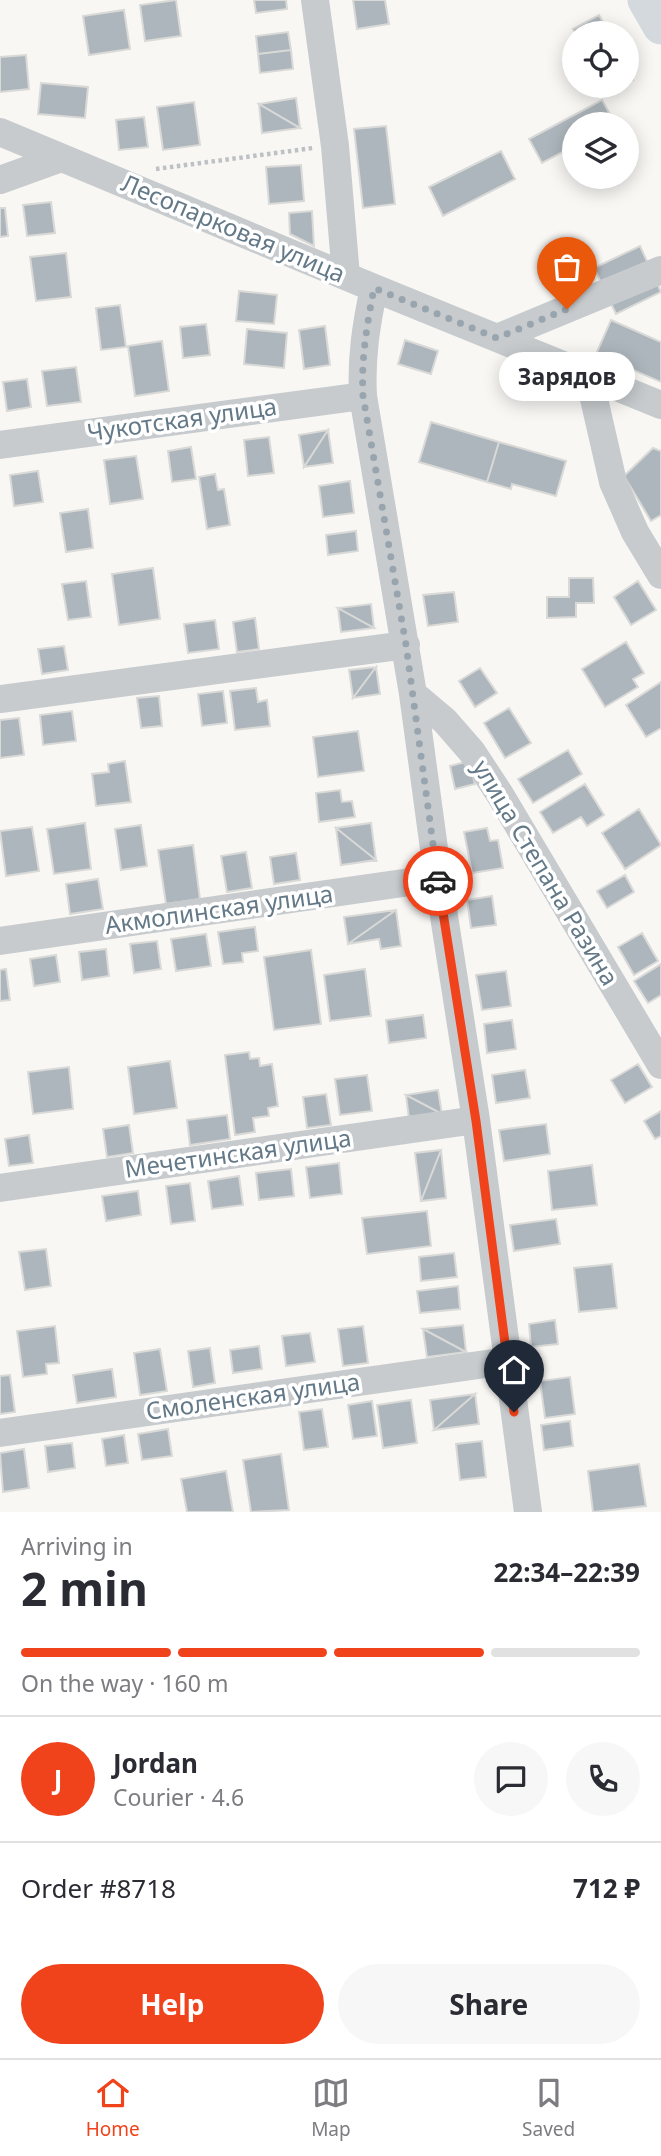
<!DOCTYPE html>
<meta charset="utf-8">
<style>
body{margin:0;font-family:"Noto Sans",sans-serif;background:#f7f7f7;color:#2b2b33;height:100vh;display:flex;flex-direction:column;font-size:26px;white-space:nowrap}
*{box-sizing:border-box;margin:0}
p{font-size:23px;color:#7c7c81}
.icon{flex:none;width:38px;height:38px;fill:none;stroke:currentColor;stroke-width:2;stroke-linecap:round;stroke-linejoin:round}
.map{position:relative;height:1512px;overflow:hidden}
.details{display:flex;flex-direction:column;background:#fff;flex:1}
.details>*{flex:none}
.fabs{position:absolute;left:562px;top:21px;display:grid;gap:14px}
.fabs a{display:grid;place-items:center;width:77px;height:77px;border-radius:50%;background:#fff;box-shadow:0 4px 18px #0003;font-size:35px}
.pin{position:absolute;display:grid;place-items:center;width:60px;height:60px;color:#fff;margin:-72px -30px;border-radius:50% 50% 50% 0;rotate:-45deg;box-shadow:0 0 7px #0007}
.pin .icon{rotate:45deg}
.courier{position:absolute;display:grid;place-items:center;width:70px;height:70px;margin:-35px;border:5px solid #f1431b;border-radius:50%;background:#fff;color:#222;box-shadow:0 2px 9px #0007}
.bubble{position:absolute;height:49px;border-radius:24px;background:#fff;box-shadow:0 4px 18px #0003;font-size:23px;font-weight:700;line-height:49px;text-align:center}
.headline em{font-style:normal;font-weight:700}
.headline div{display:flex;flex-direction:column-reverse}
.headline{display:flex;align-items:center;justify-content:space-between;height:119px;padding:0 21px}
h1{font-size:46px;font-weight:700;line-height:52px}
.bar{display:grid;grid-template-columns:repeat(4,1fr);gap:10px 7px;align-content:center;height:84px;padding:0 21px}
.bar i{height:9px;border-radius:5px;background:#e1e1e2}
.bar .on{background:#f1431b}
.bar p{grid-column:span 4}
.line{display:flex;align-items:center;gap:18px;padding:0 21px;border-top:2px solid #e1e1e2}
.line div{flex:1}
.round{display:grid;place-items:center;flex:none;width:74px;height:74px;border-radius:37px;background:#f7f7f7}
.cta{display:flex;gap:14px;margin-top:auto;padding:14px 21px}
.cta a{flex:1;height:80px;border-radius:42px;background:#f1431b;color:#fff;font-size:28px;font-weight:700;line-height:80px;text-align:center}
.cta a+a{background:#f7f7f7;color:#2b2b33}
.tab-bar{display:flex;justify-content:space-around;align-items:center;height:98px;border-top:2px solid #e1e1e2;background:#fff;font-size:19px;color:#7c7c81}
.tab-bar a{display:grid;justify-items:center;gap:4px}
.tab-bar .on{color:#f1431b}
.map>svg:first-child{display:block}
</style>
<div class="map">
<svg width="661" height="1512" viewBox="0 0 661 1512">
<rect width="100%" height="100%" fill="#f8f7f4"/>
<path fill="#adb6bc" stroke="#d9d9d7" stroke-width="2" d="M176 0 181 36 145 41 140 5Z
M254 0H286L287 9 256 13Z
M353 0H385L389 24 357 29Z
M124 10 130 49 89 55 83 16Z
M599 15 609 33H575L573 29Z
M288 32 291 50 258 54 256 36Z
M291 50 293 69 260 73 258 54Z
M26 55 29 89 0 92V57Z
M626 67 633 80 626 83Z
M41 83 88 87 85 118 38 114Z
M603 86H622L607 94Z
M296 98 300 128 259 104Z
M602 100 615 123 574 124V146L542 163 529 139Z
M194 102 200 145 163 150 157 107Z
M259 104 300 128 262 133Z
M144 117 148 147 119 150 116 120Z
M386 126 395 204 363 208 354 129Z
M501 151 515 179 443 216 429 187Z
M301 165 304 201 269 204 266 167Z
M51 202 55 233 27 236 23 205Z
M0 208H5L8 236 0 237Z
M312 211 314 246 290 234 289 213Z
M640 246 661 292 616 314 594 268Z
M66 253 71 297 36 301 30 257Z
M239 291 277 295 274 324 236 321Z
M120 305 126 347 101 350 96 308Z
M611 320 661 342V382L596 354Z
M206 324 210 355 183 358 180 327Z
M325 326 330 365 304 369 299 330Z
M247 329 287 333 284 368 244 364Z
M405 340 438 351 431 374 398 364Z
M162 341 169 391 135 396 128 346Z
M76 367 81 402 47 406 42 371Z
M27 379 31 407 7 411 3 382Z
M431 422 499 442 487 482 419 462Z
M328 430 333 463 304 467Z
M328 430 304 467 299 435Z
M269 437 274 473 248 476 244 440Z
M499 442 566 461 556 496 512 484 511 489 487 482Z
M191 447 196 479 172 482 168 451Z
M653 448 661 451V515L651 521 624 476Z
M136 456 143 499 110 504 104 460Z
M38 471 43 502 14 506 10 475Z
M215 474 218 490 224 489 230 525 207 529 199 477Z
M350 481 354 513 323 517 319 486Z
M88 509 93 548 66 552 60 513Z
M356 531 358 551 328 555 326 535Z
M153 568 160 619 119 625 112 574Z
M569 578H593L594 603H576V617L547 618V597H569Z
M86 581 91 617 68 620 62 584Z
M638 581 656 610 631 625 614 597Z
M454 592 458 622 428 626 423 595Z
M371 604 374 628 338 608Z
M338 608 374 628 341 632Z
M255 618 259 649 237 652 233 622Z
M215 620 219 649 188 653 184 624Z
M626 642 644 673 633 679 638 687 605 707 582 669Z
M64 646 68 670 42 674 38 649Z
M376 667 380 694 353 698Z
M376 667 353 698 349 670Z
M480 668 497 693 475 707 459 681Z
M661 682V728L646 737 626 705Z
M256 688 258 702 267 700 270 726 235 730 230 691Z
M223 691 227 723 202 726 198 694Z
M159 696 162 726 141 728 137 698Z
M509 708 531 743 505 758 484 723Z
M72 711 76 741 43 745 40 715Z
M19 718 24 755 0 758V720Z
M358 731 364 771 318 777 313 737Z
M568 750 582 774 533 803 518 779Z
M125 761 131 802 96 806 92 774 109 772 108 764Z
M469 761 475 784 455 789 450 766Z
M585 784 604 815 587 826 581 817 553 833 540 812Z
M340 790 342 802 352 801 355 817 319 822 316 793Z
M639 809 661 845 625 869 602 833Z
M85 823 91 869 54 874 47 829Z
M371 823 376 860 336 828Z
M141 825 147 866 121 870 115 829Z
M32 827 39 871 6 876 0 831Z
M336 828 376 860 341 865Z
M487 828 490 841 498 840 503 868 472 873 464 832Z
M193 845 200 899 166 904 158 850Z
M246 852 252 888 227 892 221 856Z
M296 853 300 880 274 884 270 857Z
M625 875 634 892 607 908 597 891Z
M98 879 103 909 70 914 66 884Z
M492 896 496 925 471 928 467 900Z
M396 910 401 946 381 949 379 939 348 944Z
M396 910 348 944 344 917Z
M255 927 258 951 242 953 243 962 223 964 218 932Z
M642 933 658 961 634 975 618 947Z
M206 934 211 966 176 971 171 939Z
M157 941 161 969 134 973 130 944Z
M106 949 109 976 82 980 79 952Z
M311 950 321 1024 274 1030 264 957Z
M56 955 60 982 34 986 30 959Z
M661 964V995L648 1003 634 981Z
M6 969 10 1000 0 1001V970Z
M365 969 371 1016 330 1021 324 975Z
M506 971 511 1006 482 1010 476 975Z
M423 1015 426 1038 389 1043 386 1020Z
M512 1020 516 1049 487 1053 484 1024Z
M249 1052 250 1059 259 1058 260 1066 272 1064 278 1106 268 1108 269 1116 253 1118 255 1132 235 1135 225 1055Z
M170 1061 177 1108 134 1114 128 1067Z
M638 1064 652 1087 625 1103 611 1080Z
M69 1067 73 1109 33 1114 28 1072Z
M525 1070 530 1098 496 1103 492 1075Z
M367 1075 372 1111 340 1115 335 1079Z
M438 1090 442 1114 406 1095Z
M326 1094 331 1125 307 1128 303 1097Z
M406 1095 442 1114 409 1119Z
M661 1111V1136L655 1139 644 1121Z
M227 1115 230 1139 190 1145 187 1120Z
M546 1124 550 1154 504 1161 499 1130Z
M129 1125 133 1153 107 1157 103 1129Z
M29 1135 33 1163 9 1166 5 1139Z
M441 1150 446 1198 421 1201Z
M441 1150 421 1201 415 1153Z
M339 1163 342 1194 310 1198 306 1167Z
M592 1165 597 1205 552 1210 548 1171Z
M291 1169 294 1196 259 1200 256 1173Z
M239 1176 243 1205 212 1209 208 1181Z
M190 1183 195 1221 171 1224 166 1186Z
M138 1191 141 1215 106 1221 102 1196Z
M427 1211 431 1246 367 1254 362 1218Z
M556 1219 560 1244 514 1251 510 1225Z
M46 1249 51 1286 25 1290 19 1252Z
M454 1253 457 1277 421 1281 419 1257Z
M612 1264 617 1308 579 1312 574 1268Z
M458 1286 460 1309 420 1313 417 1291Z
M555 1320 558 1344 531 1347 529 1324Z
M463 1325 466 1352 423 1329Z
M55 1326 59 1363 46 1364 47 1374 23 1377 17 1331Z
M363 1326 368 1363 343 1366 338 1329Z
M423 1329 466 1352 427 1357Z
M310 1333 315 1362 286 1366 282 1336Z
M259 1346 262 1369 233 1373 230 1350Z
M210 1348 215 1383 193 1387 188 1351Z
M160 1349 167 1391 140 1395 134 1353Z
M112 1369 116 1397 77 1403 73 1375Z
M10 1375 15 1412 0 1414V1376Z
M570 1377 575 1414 545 1418 540 1381Z
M475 1394 479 1424 434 1430Z
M475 1394 434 1430 430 1400Z
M411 1400 417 1443 383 1448 377 1405Z
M372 1401 377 1436 353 1439 348 1405Z
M322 1409 328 1447 304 1450 299 1412Z
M570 1421 573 1446 544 1450 541 1425Z
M168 1429 172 1456 142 1460 138 1434Z
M124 1435 128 1463 106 1466 102 1439Z
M482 1441 486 1477 460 1480 456 1444Z
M72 1443 75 1468 48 1472 45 1446Z
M24 1449 29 1488 3 1492 0 1453Z
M281 1454 289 1510 251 1512 243 1460Z
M639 1464 646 1506 593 1512 588 1471Z
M226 1471 233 1512H187L181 1479Z"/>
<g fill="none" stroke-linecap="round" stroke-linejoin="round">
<path stroke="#bec1c3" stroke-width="4.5" stroke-dasharray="3.5 3.5" stroke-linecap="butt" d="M156 169 313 148"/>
<path stroke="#c7cbce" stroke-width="28" d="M315 0 335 146 346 276
M0 132 374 288 661 405
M0 180 61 158
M374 288C366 325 361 358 363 396L413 694 438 878 476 1120 528 1512
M497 338 661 270
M589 377 613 482 635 532 661 575
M0 445 363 396
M413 694 445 721 472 752 499 793 661 1065
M0 699 406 645
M0 941 438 878
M0 1188 476 1120
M0 1433 507 1361"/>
<path stroke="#d4d9de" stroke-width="37" d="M646 0 661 26"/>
</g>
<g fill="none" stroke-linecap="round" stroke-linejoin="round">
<path stroke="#98a5ae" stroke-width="7" stroke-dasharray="0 12.6" d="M438 881 406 645 363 396C361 358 367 325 374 288L497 338 567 309"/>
<path stroke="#f1431b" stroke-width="9" d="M438 881 476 1121 514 1412"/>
</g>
<g text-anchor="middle" stroke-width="7" stroke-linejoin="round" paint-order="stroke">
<g font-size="24" fill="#647988" stroke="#fff">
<text transform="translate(233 229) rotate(23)" y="8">Лесопарковая улица</text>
<text transform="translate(182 420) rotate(-8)" y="8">Чукотская улица</text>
<text transform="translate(545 873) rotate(59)" y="8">улица Степана Разина</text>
<text transform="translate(219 910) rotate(-8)" y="8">Акмолинская улица</text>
<text transform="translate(238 1154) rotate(-8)" y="8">Мечетинская улица</text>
<text transform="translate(253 1397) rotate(-8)" y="8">Смоленская улица</text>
</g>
</g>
</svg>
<div class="fabs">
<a><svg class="icon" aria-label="locate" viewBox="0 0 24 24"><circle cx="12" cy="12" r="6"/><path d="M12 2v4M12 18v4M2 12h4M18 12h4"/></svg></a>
<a><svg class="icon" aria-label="layers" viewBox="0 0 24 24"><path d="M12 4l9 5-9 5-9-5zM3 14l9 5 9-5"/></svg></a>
</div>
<div class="pin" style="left:567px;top:309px;background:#ea580c"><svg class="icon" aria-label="bag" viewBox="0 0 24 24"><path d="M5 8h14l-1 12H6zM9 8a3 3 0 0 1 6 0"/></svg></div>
<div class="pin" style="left:514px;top:1412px;background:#1f2937"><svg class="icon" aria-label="home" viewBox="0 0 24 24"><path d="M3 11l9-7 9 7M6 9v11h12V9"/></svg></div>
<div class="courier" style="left:438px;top:881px"><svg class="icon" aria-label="car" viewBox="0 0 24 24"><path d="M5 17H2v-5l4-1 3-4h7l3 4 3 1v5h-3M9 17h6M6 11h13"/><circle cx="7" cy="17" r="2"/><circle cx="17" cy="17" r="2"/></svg></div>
<div class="bubble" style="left:499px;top:352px;width:136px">Зарядов</div>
</div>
<section class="details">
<div class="headline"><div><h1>2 min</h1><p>Arriving in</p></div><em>22:34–22:39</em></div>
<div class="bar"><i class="on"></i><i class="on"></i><i class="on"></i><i></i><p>On the way · 160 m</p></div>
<div class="line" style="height:126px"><b class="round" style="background:#f1431b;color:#fff">J</b><div><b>Jordan</b><p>Courier · 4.6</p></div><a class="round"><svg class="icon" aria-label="chat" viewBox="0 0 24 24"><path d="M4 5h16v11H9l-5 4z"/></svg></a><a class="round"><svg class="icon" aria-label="phone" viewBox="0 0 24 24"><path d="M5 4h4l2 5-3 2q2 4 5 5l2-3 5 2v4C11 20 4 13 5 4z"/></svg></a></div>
<div class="line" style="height:91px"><div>Order #8718</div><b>712 ₽</b></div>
<div class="cta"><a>Help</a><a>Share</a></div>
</section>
<nav class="tab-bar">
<a class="on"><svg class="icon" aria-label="home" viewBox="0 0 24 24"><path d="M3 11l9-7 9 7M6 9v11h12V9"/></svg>Home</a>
<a><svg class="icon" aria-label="map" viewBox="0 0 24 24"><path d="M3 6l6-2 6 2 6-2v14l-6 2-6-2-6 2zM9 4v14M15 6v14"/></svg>Map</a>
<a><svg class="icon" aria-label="saved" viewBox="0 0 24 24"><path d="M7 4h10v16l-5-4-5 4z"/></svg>Saved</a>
</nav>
